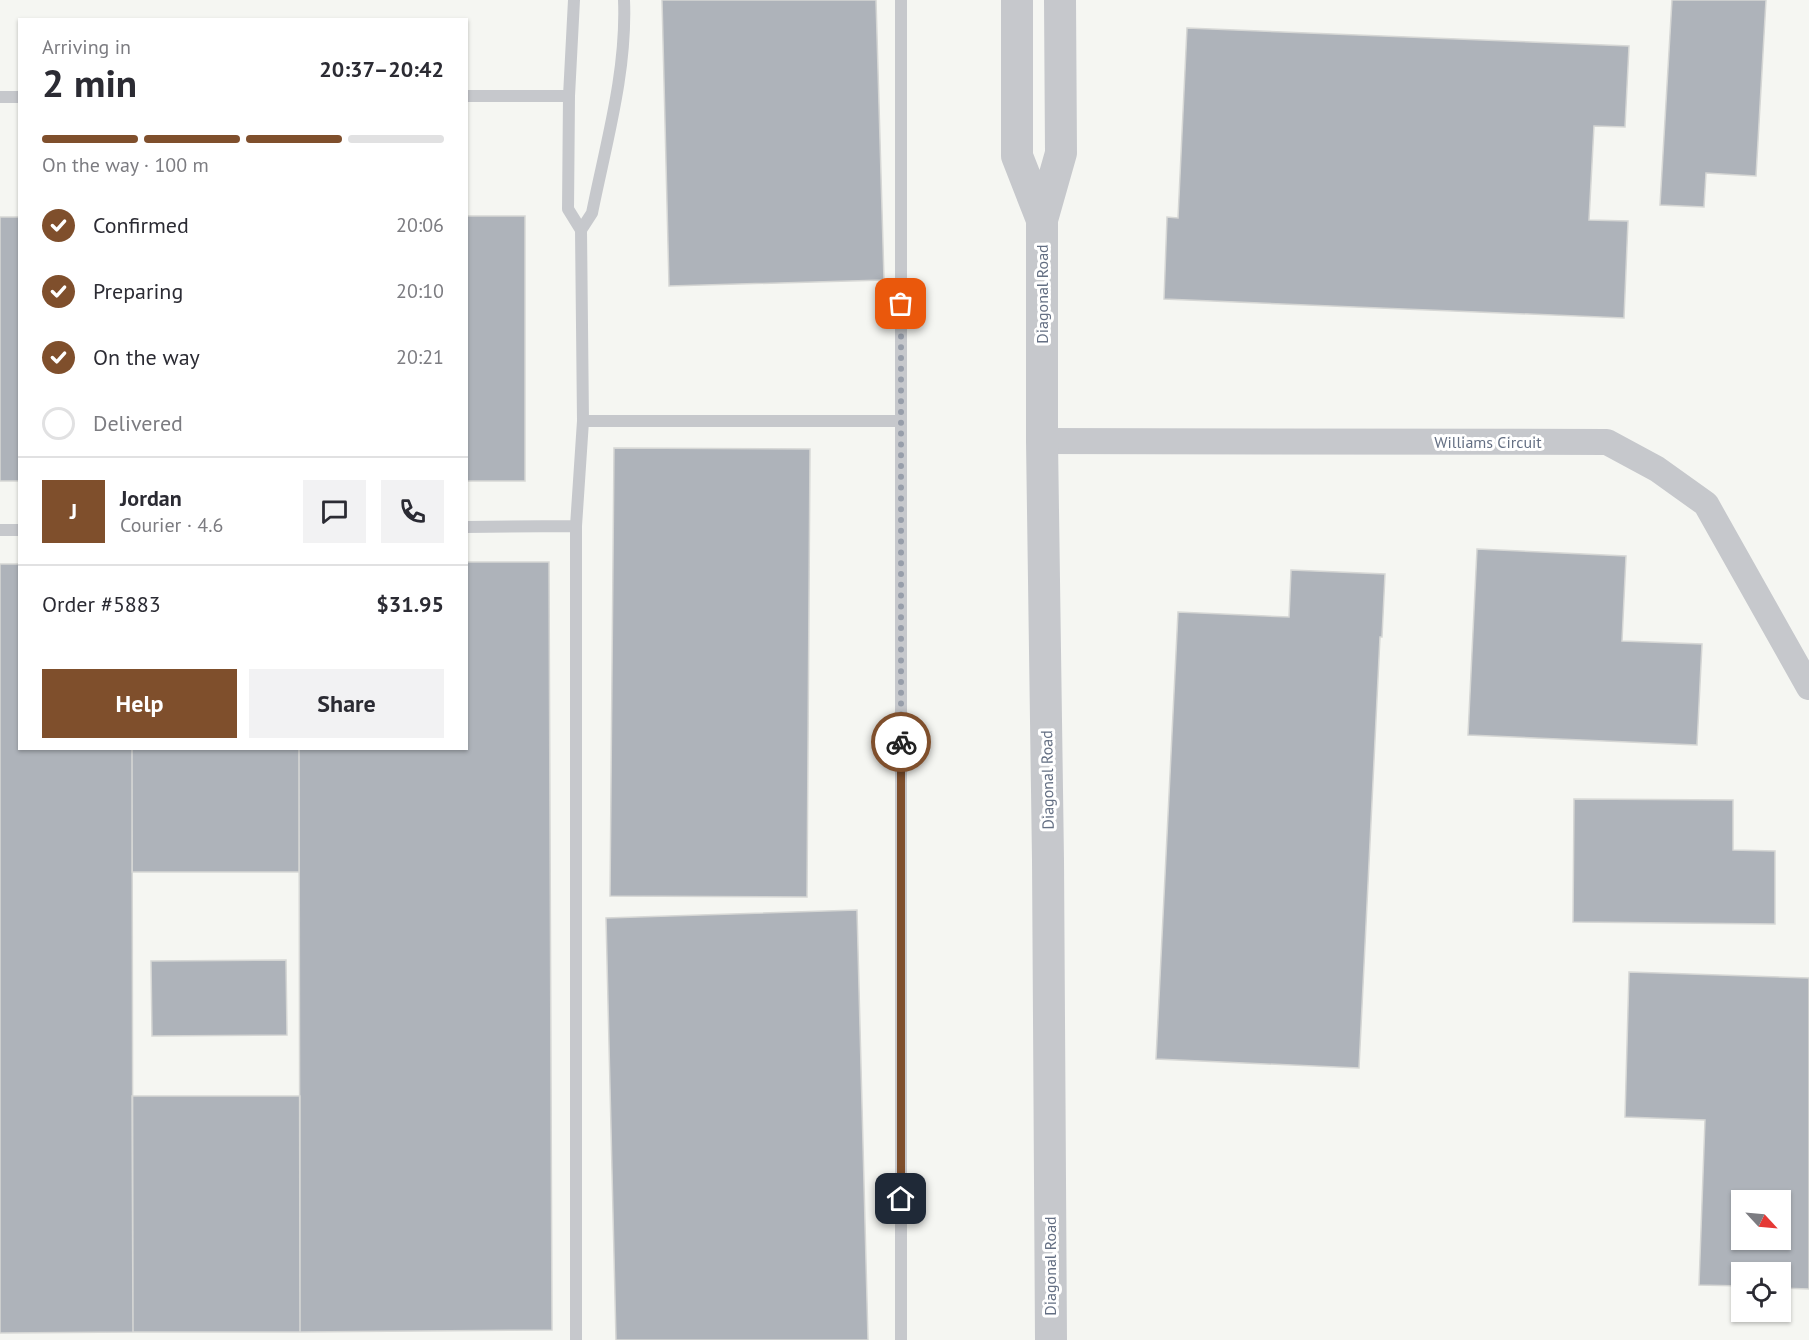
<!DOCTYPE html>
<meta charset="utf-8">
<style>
body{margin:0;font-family:"PT Sans",sans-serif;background:#f2f2f3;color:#2b2b33;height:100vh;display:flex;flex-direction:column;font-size:22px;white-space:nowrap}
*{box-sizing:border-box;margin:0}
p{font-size:20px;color:#7c7c81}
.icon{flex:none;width:33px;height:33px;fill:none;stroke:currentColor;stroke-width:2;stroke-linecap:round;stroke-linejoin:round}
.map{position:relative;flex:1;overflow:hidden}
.sheet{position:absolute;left:18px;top:18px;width:450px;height:732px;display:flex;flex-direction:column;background:#fff;border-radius:0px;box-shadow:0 2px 4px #0004}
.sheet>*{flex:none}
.needle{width:39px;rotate:116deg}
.buttons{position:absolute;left:1731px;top:1190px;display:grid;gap:12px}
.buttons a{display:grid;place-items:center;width:60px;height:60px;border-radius:0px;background:#fff;box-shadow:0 2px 4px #0004;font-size:30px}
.pin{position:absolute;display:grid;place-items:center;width:51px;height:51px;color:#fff;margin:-26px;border-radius:12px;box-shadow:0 3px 9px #0006}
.courier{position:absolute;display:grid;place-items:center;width:60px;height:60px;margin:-30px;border:4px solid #7f4f2c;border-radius:50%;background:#fff;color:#222;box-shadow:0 2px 8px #0007}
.headline em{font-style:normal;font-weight:600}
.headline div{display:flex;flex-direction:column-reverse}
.headline{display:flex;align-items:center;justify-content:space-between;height:102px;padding:0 24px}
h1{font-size:39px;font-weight:600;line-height:45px}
.bar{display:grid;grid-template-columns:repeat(4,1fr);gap:9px 6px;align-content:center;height:72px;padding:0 24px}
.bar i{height:8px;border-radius:4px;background:#e1e1e2}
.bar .current{background:#7f4f2c}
.bar p{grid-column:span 4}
.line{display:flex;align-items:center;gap:15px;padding:0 24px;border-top:2px solid #e1e1e2}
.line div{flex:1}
.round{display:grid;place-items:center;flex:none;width:63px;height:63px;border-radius:0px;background:#f2f2f3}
ol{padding:0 24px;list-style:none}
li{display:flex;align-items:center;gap:18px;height:66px}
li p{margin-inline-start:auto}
li .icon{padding:6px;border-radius:50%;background:#7f4f2c;color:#fff;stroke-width:4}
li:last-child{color:#7c7c81}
li i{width:33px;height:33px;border:3px solid #e1e1e2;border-radius:50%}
.action{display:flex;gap:12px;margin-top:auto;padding:12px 24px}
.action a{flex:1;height:69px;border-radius:0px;background:#7f4f2c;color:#fff;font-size:24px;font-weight:600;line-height:69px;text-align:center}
.action a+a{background:#f2f2f3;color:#2b2b33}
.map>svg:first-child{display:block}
</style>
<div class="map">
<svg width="1809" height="1340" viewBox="0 0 1809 1340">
<rect width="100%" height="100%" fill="#f5f6f2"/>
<path fill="#aeb3ba" stroke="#d6d7d5" stroke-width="1.5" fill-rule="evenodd" d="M662 0H876L884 280 669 286Z
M1672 0H1766L1756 176 1706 173 1704 207 1660 205Z
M1187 28 1629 46 1625 127 1594 126 1589 220 1628 221 1624 318 1164 299 1167 217 1178 218Z
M466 216H525V481H466Z
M0 217H20V481H0Z
M614 448 810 449 807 897 610 896Z
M1477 549 1626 556 1622 641 1702 644 1697 745 1468 735Z
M466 562H549L552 1330 300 1332 299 748H466Z
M0 564H20V748H132L133 1332 0 1333Z
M1291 570 1385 574 1382 637H1380L1359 1068 1156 1059 1178 612 1289 617Z
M132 748H299V872H132Z
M1574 799 1733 800V850L1775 851V924L1573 922Z
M857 910 868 1340H616L606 918Z
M286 960 287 1035 152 1036 151 961Z
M1629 972 1809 978V1289L1780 1288V1272H1742V1286L1699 1285 1705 1120 1625 1117ZM1742 1200H1780V1239H1742Z
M132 1096H300V1332H133Z"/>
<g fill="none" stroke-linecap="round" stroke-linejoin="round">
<path stroke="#c6c8cc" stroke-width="12" d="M574 0 569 96 568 209 581 230 583 421 576 526V1340
M901 0V1340
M466 96H569
M0 97H20
M581 230 592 213C606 143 627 72 624 0
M583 421H901
M466 527 576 526
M0 530H20"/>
<path stroke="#c6c8cc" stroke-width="26" d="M1042 441 1607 442 1657 469 1706 504 1809 687"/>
<path stroke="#c6c8cc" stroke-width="32" d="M1017 0V156L1042 220
M1051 1340 1048 860 1042 441V220L1061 153 1060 0"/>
</g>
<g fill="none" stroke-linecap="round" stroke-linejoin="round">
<path stroke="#979eaa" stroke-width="6" stroke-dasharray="0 10.8" d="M901 304V742"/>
<path stroke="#7f4f2c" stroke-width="8" d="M901 742V1199"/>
</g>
<g text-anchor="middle" stroke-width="6" stroke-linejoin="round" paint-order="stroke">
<g font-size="16" fill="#646f83" stroke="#fff">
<text transform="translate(1042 294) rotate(-90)" y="6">Diagonal Road</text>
<text x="1488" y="448">Williams Circuit</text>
<text transform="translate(1047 780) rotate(-91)" y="6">Diagonal Road</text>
<text transform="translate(1050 1266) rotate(-90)" y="6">Diagonal Road</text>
</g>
</g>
</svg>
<div class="buttons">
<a><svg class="needle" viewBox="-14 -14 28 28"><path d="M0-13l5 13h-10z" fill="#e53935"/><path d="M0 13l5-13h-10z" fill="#7c7c81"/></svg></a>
<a><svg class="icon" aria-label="locate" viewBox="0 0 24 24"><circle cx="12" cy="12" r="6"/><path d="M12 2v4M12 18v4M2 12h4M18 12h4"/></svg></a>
</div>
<div class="pin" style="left:901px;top:304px;background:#ea580c"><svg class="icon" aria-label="bag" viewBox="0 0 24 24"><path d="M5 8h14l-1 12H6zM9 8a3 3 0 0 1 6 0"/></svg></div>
<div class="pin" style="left:901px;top:1199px;background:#1f2937"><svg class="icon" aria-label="home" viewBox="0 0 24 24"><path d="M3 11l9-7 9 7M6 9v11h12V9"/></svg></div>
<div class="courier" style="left:901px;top:742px"><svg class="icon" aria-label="bike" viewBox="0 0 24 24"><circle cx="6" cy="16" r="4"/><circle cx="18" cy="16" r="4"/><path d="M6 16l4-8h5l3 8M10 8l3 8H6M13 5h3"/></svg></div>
<section class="sheet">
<div class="headline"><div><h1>2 min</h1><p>Arriving in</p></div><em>20:37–20:42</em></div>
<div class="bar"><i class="current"></i><i class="current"></i><i class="current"></i><i></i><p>On the way · 100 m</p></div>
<ol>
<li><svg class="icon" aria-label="check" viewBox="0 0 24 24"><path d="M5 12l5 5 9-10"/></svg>Confirmed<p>20:06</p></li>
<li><svg class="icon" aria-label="check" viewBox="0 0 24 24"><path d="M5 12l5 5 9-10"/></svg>Preparing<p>20:10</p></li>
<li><svg class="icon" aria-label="check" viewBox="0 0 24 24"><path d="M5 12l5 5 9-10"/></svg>On the way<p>20:21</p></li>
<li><i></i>Delivered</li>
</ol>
<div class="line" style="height:108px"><b class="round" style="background:#7f4f2c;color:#fff">J</b><div><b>Jordan</b><p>Courier · 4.6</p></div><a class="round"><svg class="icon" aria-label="chat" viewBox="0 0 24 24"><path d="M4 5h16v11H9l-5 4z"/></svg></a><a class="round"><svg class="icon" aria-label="phone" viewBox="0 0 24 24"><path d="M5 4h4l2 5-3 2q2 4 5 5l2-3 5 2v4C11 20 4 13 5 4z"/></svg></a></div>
<div class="line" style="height:78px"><div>Order #5883</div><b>$31.95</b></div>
<div class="action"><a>Help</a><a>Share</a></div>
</section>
</div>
